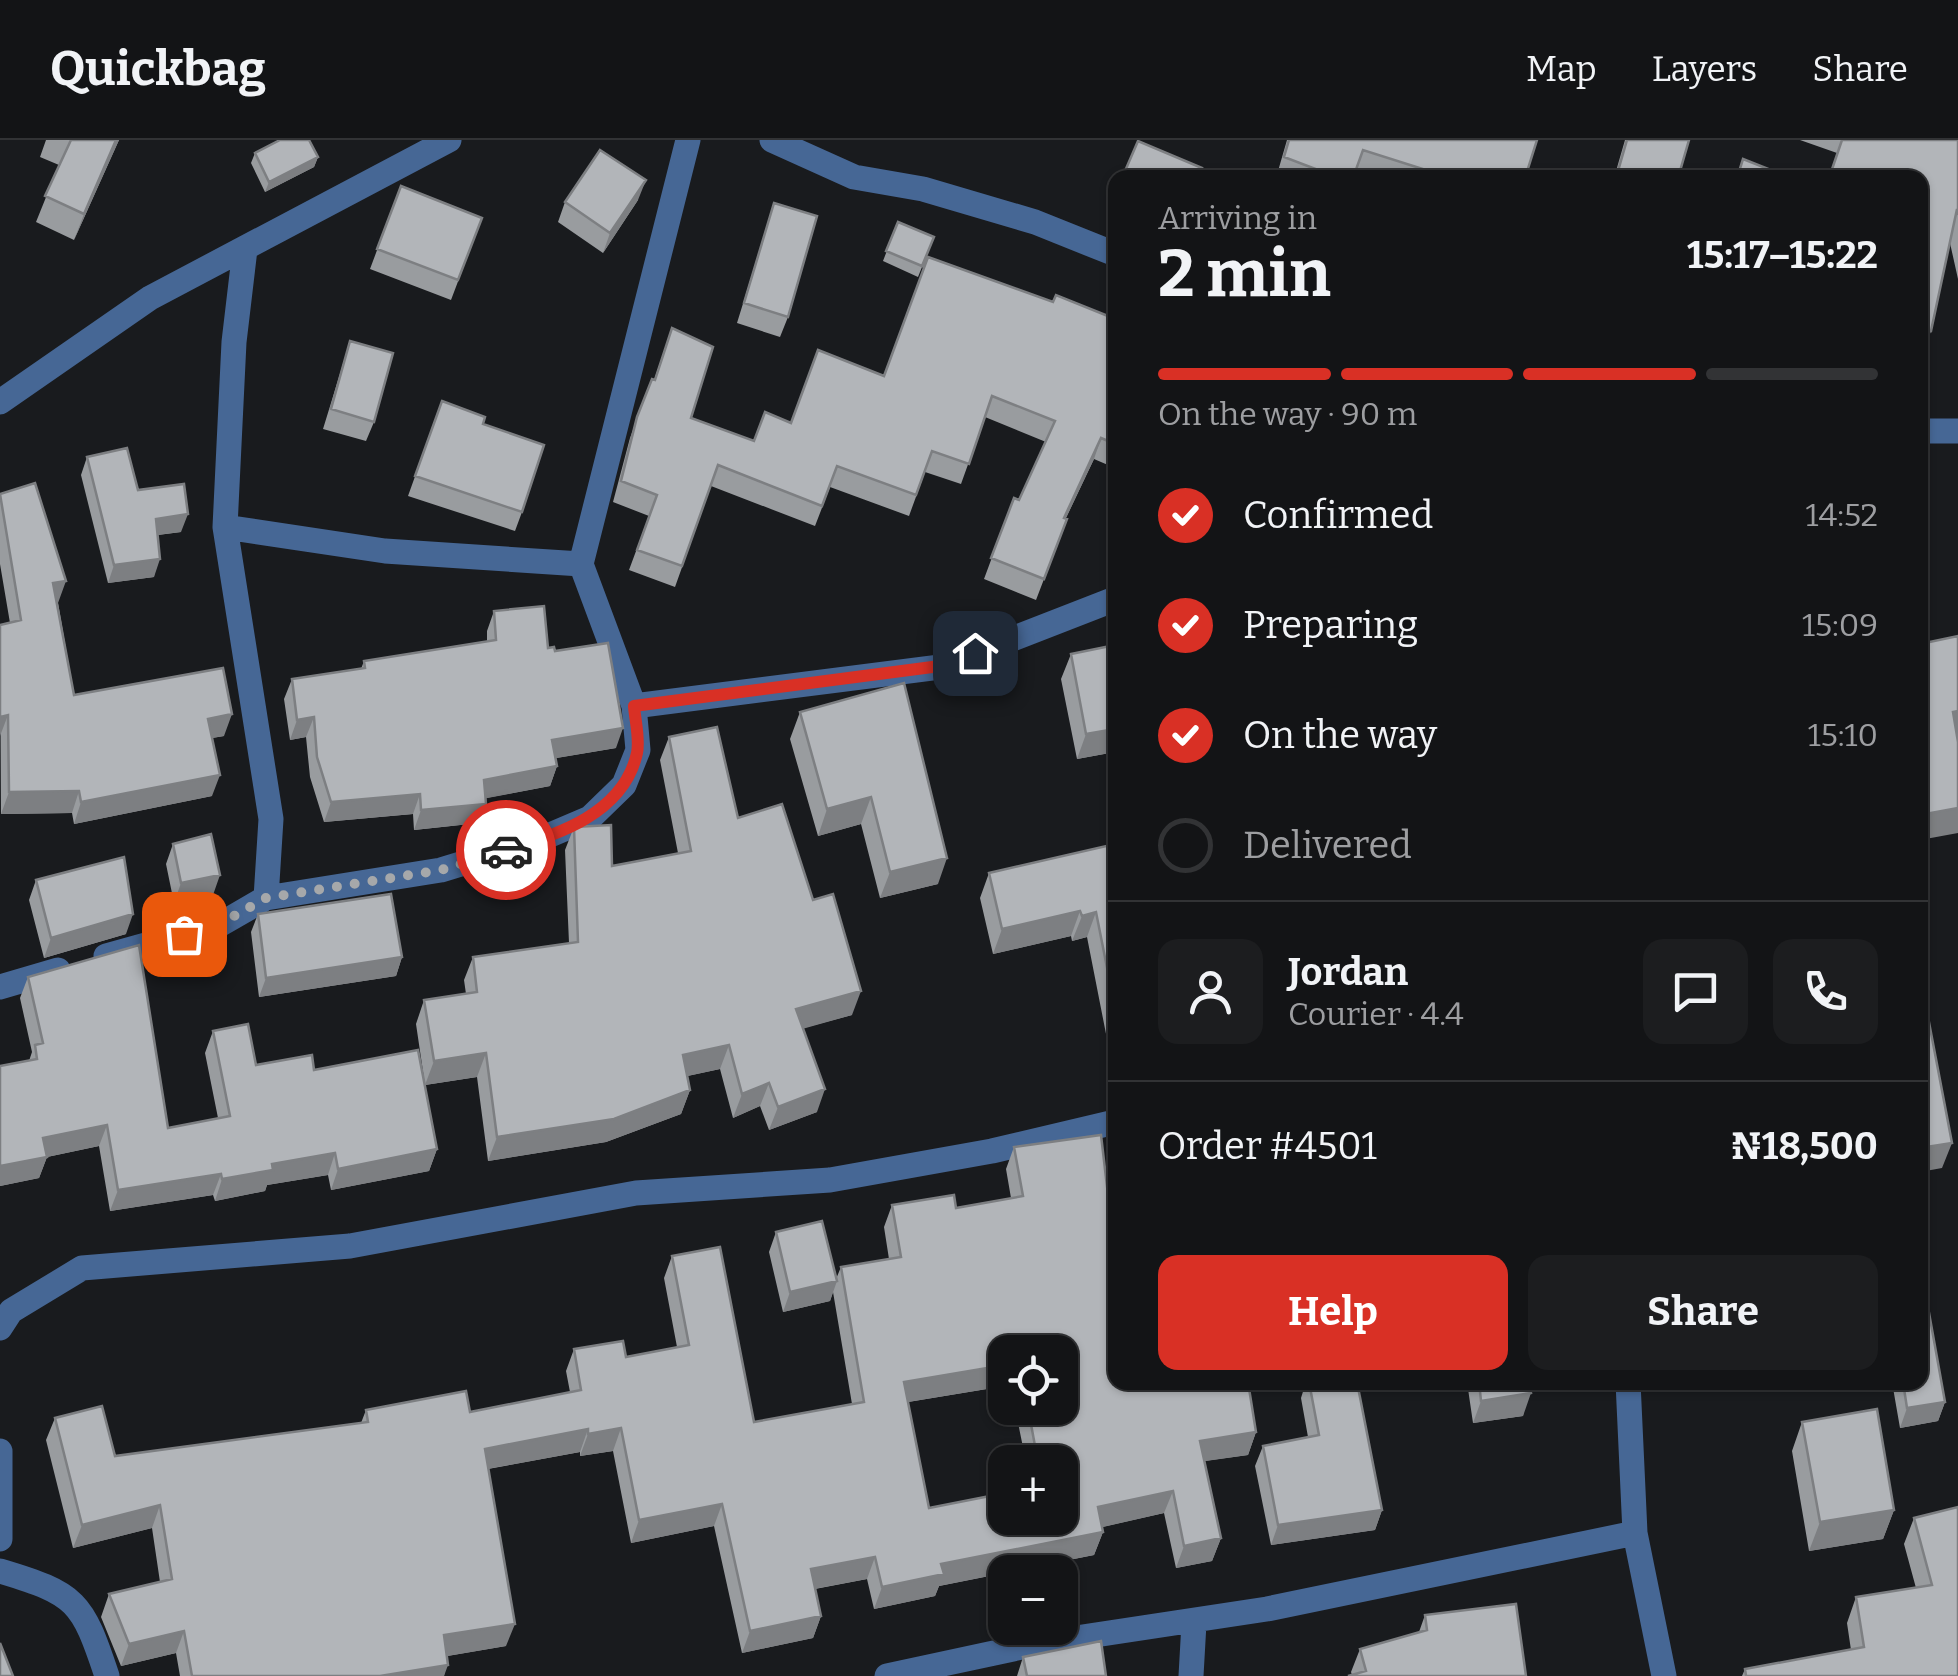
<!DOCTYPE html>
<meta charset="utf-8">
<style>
body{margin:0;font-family:Bitter,serif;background:#1c1d1f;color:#f1f3f6;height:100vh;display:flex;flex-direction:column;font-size:38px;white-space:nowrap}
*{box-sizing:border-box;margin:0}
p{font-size:32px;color:#9d9ea1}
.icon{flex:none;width:55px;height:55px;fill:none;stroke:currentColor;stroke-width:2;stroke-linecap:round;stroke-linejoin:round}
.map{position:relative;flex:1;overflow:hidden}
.drawer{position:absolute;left:1108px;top:30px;width:820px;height:1220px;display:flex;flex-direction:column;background:#131416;border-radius:20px;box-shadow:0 2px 8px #0004,0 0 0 2px #323335}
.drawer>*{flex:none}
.tools{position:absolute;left:988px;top:1195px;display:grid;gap:20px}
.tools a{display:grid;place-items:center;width:90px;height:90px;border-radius:20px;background:#131416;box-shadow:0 2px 8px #0004,0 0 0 2px #323335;font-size:50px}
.pin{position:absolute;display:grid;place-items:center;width:85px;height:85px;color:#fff;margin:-42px;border-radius:20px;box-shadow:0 5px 15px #0006}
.courier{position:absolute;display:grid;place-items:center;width:100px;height:100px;margin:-50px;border:8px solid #d93025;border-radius:50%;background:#fff;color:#222;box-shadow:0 2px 12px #0007}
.headline em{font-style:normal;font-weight:700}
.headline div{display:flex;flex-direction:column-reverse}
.headline{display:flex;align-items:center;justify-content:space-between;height:170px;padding:0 50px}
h1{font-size:65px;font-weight:700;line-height:75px}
.bar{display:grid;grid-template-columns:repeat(4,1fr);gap:15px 10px;align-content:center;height:120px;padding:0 50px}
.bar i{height:12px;border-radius:8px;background:#323335}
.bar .selected{background:#d93025}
.bar p{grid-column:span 4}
.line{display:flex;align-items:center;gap:25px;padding:0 50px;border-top:2px solid #323335}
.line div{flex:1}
.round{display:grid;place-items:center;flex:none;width:105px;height:105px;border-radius:20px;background:#1c1d1f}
ol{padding:0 50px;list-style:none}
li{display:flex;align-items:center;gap:30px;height:110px}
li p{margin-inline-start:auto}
li .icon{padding:10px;border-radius:50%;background:#d93025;color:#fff;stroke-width:4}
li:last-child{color:#9d9ea1}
li i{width:55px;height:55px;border:5px solid #323335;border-radius:50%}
.cta{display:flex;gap:20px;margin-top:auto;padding:20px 50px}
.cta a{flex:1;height:115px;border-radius:20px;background:#d93025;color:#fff;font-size:40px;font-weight:700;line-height:115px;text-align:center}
.cta a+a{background:#1c1d1f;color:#f1f3f6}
header{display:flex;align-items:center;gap:60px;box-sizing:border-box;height:140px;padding:0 50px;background:#131416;border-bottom:2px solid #323335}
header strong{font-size:48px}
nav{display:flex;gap:55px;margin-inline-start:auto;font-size:35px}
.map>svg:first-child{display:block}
</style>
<header>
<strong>Quickbag</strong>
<nav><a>Map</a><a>Layers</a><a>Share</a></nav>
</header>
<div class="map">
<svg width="1958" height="1536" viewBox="0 0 1958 1536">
<rect width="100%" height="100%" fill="#191b1e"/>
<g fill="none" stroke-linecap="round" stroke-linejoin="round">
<path stroke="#466795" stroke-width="25" d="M772 0 854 37 923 49 1035 82 1115 114
M245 109 234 202 225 387 271 679 266 758
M0 262 150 158 449 0
M1920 291H1958
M225 387 385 411 581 424
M634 566 940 527 1115 459
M106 816 221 784 266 758 441 730 536 701 590 678 624 645 638 610 634 566 581 424 688 0
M0 847 58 830
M0 1188 11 1171 82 1128 350 1106 636 1053 830 1040 992 1011 1115 982
M1628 1242 1635 1393 1664 1536
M0 1311V1399
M0 1431C77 1454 82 1461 107 1536
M887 1536 1036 1504 1267 1469 1635 1393
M1191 1536 1194 1483"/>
</g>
<path fill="#999c9f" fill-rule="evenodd" d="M46 0H119L74 100 36 82 59 25 40 17Z
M1287 0H1537L1525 38H1375L1356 31 1353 38H1276Z
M1625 0H1689L1678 38H1614Z
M1800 0H1958V139L1950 103 1931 191 1922 216 1920 215V38L1837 13Z
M255 13 318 17 314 27 265 52 251 23Z
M401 46 482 78 451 160 370 129Z
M638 60 603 113 558 82 565 62Z
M774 63 788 177 780 197 737 183Z
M898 82 934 97 918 137 883 121Z
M1115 158V328L1094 319 1066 378 1067 379 1036 460 984 439 1014 358 1019 360 1046 302 985 277 961 344 925 332 909 376 830 347 815 386 711 346 675 447 629 430 649 376 613 362 630 298 652 239 654 240 672 188 691 278 754 301 884 236 1053 162 1108 176Z
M350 201 374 282 366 301 323 289Z
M442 261 483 284 522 372 515 391 408 356Z
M87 317 138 350 181 392 158 395 154 437 108 443 81 335Z
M0 354 58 463 74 555 224 596 212 598V656L74 684 72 673 1 674 0 485 10 483 0 424Z
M494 471 555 511 616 608 556 618 557 626 550 646 486 658 479 683 414 690 413 674 324 682 310 637 306 597 290 600 284 559 292 539 361 529 364 521 487 501V491Z
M1115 505V612L1077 619 1061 539 1071 514Z
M904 543 938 744 880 758 861 684 818 696 790 599 800 572Z
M669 597 738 678 852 875 803 888 817 972 769 990 760 966 733 978 720 929 687 936 690 950 681 974 606 1002 488 1021 477 937 425 945 416 884 424 860 466 854 464 840 473 817 569 803 565 710 574 687 612 726 678 713 660 620Z
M173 704 213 755 174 763 166 724Z
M1115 704V898L1107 899 1087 797 1072 801 1071 796 993 814 980 758 989 733Z
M36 740 126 794 44 818 29 760Z
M258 774 402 817 396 836 259 857 251 792Z
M28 837 168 988 218 978 205 913 213 891 256 925 314 930 437 1009 429 1031 331 1050 328 1035 267 1045 265 1051 215 1061 213 1055 110 1071 99 1006 47 1017 39 1038 0 1046V926L29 921 32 912 20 858Z
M1014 1007 1115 1242 1256 1292 1248 1315 1204 1321 1221 1398 1212 1421 1176 1428 1164 1373 1102 1387 1103 1392 1094 1415 939 1446 935 1456 874 1469 867 1439 815 1449 821 1476 813 1498 742 1513 714 1386 631 1403 613 1311 580 1316V1312L488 1329 506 1506 447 1516 444 1536H180L176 1513 121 1526 101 1477 109 1454 160 1442 152 1388 73 1408 46 1300 55 1278 115 1316 361 1283 366 1270 470 1272 570 1252 566 1231 574 1209 626 1217 677 1207 664 1138 672 1116 754 1282 852 1264 833 1152 830 1161 783 1172 769 1112 776 1092 836 1139 841 1127 889 1119 884 1087 892 1065 956 1068 1011 1058 1006 1029ZM1005 1212H1060V1268H1015L1026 1322H1060V1378L929 1368 908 1262 1005 1246Z
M1306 1242H1357L1382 1370 1375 1390 1271 1405 1255 1326 1263 1306 1308 1297 1301 1258Z
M1467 1242H1529L1523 1276 1473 1283Z
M1892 1242H1920L1945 1262 1938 1281 1900 1288Z
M1802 1282 1894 1370 1883 1399 1809 1411 1792 1311Z
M1914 1378 1958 1536H1742L1745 1529 1851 1510 1847 1483 1856 1457 1916 1448 1904 1404Z
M1425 1475 1526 1536 1352 1535 1351 1532 1360 1509 1419 1492Z
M1023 1517 1106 1536H1017Z"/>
<path fill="#7d7f82" d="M116 0H119L74 100 84 74Z
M318 17 314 27 265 52 269 42Z
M646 40 638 60 603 113 610 93Z
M1101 298 1094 319 1056 399 1064 378Z
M188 374 181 392 149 396 156 379Z
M160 419 154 437 108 443 114 425Z
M66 441 58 463 46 465 53 443Z
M1958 571V596L1943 599 1953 572Z
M232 574 224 596 200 600 208 579Z
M8 575 0 596V577Z
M314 577 306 597 290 600 297 580Z
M623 588 616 608 545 620 552 600Z
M1115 589V612L1077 619 1086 594Z
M557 626 550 646 477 660 484 640Z
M220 635 212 656 74 684 81 662Z
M79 651 72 673 1 674 9 652Z
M420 654 413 674 324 682 331 662Z
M871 657 861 684 818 696 827 669Z
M486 664 479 683 414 690 421 670Z
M1958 668V693L1920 700V675Z
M947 718 938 744 880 758 890 732Z
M220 735 213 755 174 763 181 743Z
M1080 771 1071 796 993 814 1002 789Z
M1096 772 1087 797 1072 801 1082 776Z
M133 774 126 794 44 818 51 798Z
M402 817 396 836 259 857 266 838Z
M861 851 852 875 788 893 796 869Z
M1115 878V898L1107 899Z
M729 905 720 929 674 939 683 915Z
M486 913 477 937 425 945 434 921Z
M769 943 760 966 733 978 742 954Z
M825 949 817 972 769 990 778 967Z
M690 950 681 974 606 1002 488 1021 497 997Z
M107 985 99 1006 47 1017 39 1038 0 1046V1026L43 998Z
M1952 1003 1942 1028 1920 1032V1008Z
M437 1009 429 1031 331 1050 338 1029Z
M335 1013 328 1035 267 1045 265 1051 215 1061 222 1039 272 1024Z
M221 1034 213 1055 110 1071 118 1050Z
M837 1141 830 1161 783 1172 790 1152Z
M1005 1225V1246L896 1264 904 1242Z
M1531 1253 1523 1276 1473 1283 1481 1261Z
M1945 1262 1938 1281 1900 1288 1907 1268Z
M621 1288 613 1311 580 1316 588 1294Z
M588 1289 580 1312 476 1331 485 1309Z
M1256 1292 1248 1315 1192 1323 1200 1301Z
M1173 1351 1164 1373 1090 1390 1098 1367Z
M722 1364 714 1386 631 1403 639 1380Z
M160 1365 152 1388 73 1408 82 1385Z
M1382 1370 1375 1390 1271 1405 1278 1385Z
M1894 1370 1883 1399 1809 1411 1820 1382Z
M1103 1392 1094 1415 939 1446 935 1456 874 1469 882 1447 941 1424Z
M1221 1398 1212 1421 1176 1428 1184 1406Z
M875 1417 867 1439 803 1451 811 1429Z
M821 1476 813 1498 742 1513 750 1491Z
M515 1484 506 1506 436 1518 444 1495Z
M184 1491 176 1513 121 1526 129 1504Z
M448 1525 444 1536H380Z"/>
<path fill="#b2b5b9" stroke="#7d7f82" stroke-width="2.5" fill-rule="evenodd" d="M71 0H116L84 74 45 56Z
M280 0H309L318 17 269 42 255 13Z
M1289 0H1537L1525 38H1451L1363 10 1353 38H1339L1284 17Z
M1627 0H1689L1678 38H1616Z
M1842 0H1958V75L1957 69 1931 191 1920 189V38H1829Z
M1138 1 1202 28 1198 38H1122Z
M600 10 646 40 610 93 565 62Z
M1743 19 1791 38H1737Z
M401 46 482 78 458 140 377 109Z
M774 63 817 76 788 177 744 163Z
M898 82 934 97 922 126 886 111Z
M928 117 1053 162 1056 155 1108 176 1115 158V304L1101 298 1064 378 1067 379 1044 439 991 418 1014 358 1019 360 1055 281 992 256 969 324 932 311 916 355 837 326 822 366 718 325 682 426 637 410 657 355 621 341 637 277 652 239 655 240 672 188 713 207 691 278 754 301 765 272 791 283 818 210 884 236Z
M350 201 393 213 374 282 331 269Z
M442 261 485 277 483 284 544 305 522 372 415 336Z
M127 308 138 350 184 344 188 374 156 379 160 419 114 425 87 317Z
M35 343 66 441 53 443 74 555 223 528 232 574 208 579 220 635 81 662 79 651 9 652 8 575 0 577V485L21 480 0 354Z
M544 466 548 508 554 507 555 511 608 503 623 588 552 600 557 626 484 640 486 664 421 670 420 654 331 662 317 617 314 577 297 580 292 539 365 528 364 521 496 500 494 471Z
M1958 496V571L1953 572 1958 602V668L1920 675V504Z
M1115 505V589L1086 594 1071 514Z
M904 543 947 718 890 732 871 657 827 669 800 572Z
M717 587 738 678 782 664 813 760 833 754 861 851 796 869 825 949 778 967 769 943 742 954 729 905 683 915 690 950 614 979 497 997 486 913 434 921 424 860 477 852 473 817 578 802 574 687 611 685 612 726 691 711 669 597Z
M211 694 220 735 181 743 173 704Z
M1115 704V868L1096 772 1082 776 1080 771 1002 789 989 733Z
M124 717 133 774 51 798 36 740Z
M391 754 402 817 266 838 258 774Z
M139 805 168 988 230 976 213 891 248 884 256 925 312 915 314 930 418 910 437 1009 338 1029 335 1013 272 1024 273 1030 222 1039 221 1034 118 1050 107 985 43 998 47 1017 0 1026V926L37 919 35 905 43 903 28 837Z
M1920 835 1952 1003 1920 1008Z
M1101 995 1110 1072 1114 1071 1115 1076V1242H1248L1256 1292 1200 1301 1221 1398 1184 1406 1173 1351 1098 1367 1103 1392 941 1424 944 1434 882 1447 875 1417 811 1429 821 1476 750 1491 722 1364 639 1380 621 1288 588 1294V1289L485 1309 515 1484 444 1495 448 1525 380 1536H192L184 1491 129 1504 109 1454 172 1439 160 1365 82 1385 55 1278 102 1266 115 1316 368 1282 366 1270 466 1251 470 1272 581 1250 574 1209 623 1201 626 1217 689 1205 672 1116 720 1107 754 1282 864 1262 841 1127 901 1117 892 1065 954 1055 956 1068 1023 1056 1014 1007ZM1005 1212H1060V1268H1028L1038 1322H1060V1378H1005V1353L929 1368 904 1242 1005 1225Z
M822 1081 837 1141 790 1152 776 1092Z
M1926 1156 1945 1262 1907 1268 1903 1242H1920V1158Z
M1309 1242H1357L1382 1370 1278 1385 1263 1306 1319 1295Z
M1479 1242H1529L1531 1253 1481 1261Z
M1877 1269 1894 1370 1820 1382 1802 1282Z
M1958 1367V1536H1746L1745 1529 1864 1507 1856 1457 1932 1445 1914 1378Z
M1516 1464 1526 1536H1348L1366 1531 1360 1509 1427 1490 1425 1475Z
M1101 1501 1106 1536H1027L1023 1517Z
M0 1503 13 1536H0Z"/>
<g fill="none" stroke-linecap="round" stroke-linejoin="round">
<path stroke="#a6a8aa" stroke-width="10" stroke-dasharray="0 18" d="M184 794 220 784 266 758 441 730 506 710"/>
<path stroke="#d93025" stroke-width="12" d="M506 710C558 695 624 673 637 613 640 599 635 580 634 566L940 526 975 513"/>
</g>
</svg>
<div class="tools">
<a><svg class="icon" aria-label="locate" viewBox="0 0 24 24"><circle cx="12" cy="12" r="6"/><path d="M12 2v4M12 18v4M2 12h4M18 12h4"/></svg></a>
<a>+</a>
<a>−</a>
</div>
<div class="pin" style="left:184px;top:794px;background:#ea580c"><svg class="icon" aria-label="bag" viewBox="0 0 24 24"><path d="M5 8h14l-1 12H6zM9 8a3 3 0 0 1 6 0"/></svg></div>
<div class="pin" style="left:975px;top:513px;background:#1f2937"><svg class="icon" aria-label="home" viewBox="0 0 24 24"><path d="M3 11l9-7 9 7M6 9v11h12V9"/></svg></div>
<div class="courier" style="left:506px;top:710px"><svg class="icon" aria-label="car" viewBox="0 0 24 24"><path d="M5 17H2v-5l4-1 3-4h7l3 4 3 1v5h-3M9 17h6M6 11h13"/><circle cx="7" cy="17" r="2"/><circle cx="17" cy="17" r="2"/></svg></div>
<section class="drawer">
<div class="headline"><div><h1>2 min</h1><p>Arriving in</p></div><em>15:17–15:22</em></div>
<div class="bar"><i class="selected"></i><i class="selected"></i><i class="selected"></i><i></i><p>On the way · 90 m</p></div>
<ol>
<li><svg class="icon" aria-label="check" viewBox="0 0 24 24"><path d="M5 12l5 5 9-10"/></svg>Confirmed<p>14:52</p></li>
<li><svg class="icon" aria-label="check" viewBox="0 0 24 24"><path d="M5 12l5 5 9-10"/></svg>Preparing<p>15:09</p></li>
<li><svg class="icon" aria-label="check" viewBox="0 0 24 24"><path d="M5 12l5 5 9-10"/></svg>On the way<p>15:10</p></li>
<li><i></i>Delivered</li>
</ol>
<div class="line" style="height:180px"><a class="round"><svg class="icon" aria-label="person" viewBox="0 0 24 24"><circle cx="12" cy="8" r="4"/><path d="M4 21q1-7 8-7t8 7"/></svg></a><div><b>Jordan</b><p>Courier · 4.4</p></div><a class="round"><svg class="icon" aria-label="chat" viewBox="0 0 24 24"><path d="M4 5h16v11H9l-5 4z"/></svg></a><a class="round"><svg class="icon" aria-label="phone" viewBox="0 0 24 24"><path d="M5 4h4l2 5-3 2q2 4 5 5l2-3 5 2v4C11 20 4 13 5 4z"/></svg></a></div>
<div class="line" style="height:130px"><div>Order #4501</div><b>₦18,500</b></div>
<div class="cta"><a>Help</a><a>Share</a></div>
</section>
</div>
